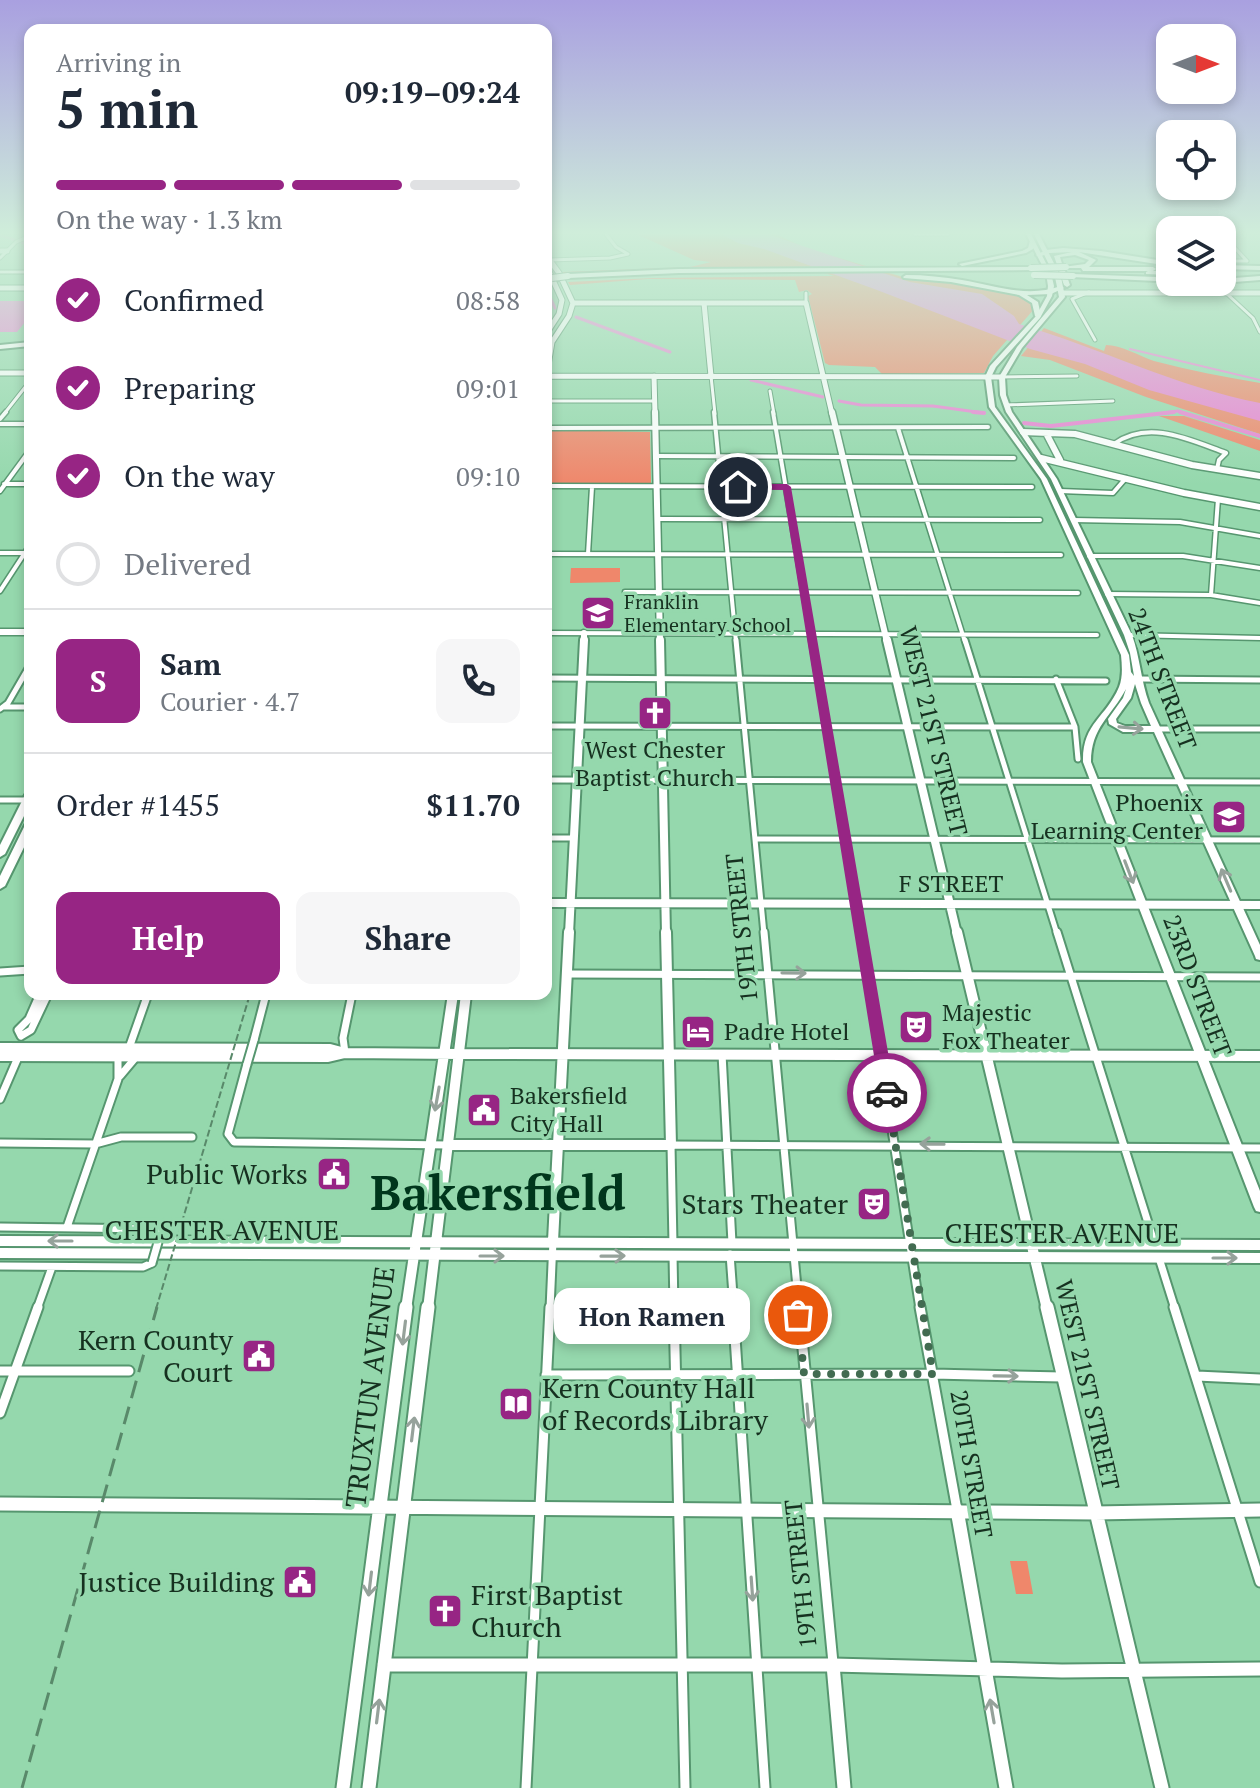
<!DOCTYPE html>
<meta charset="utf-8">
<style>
body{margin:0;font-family:"PT Serif",serif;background:#f6f6f7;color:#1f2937;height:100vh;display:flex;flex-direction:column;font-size:30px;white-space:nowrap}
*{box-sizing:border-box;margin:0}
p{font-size:26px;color:#747a83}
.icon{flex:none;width:44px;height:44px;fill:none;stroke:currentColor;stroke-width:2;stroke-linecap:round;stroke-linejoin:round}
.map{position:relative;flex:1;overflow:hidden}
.details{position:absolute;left:24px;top:24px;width:528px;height:976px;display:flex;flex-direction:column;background:#fff;border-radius:16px;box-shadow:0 4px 12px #0003}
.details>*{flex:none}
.needle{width:52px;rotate:90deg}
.buttons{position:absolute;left:1156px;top:24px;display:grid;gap:16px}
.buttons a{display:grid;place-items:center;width:80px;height:80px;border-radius:16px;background:#fff;box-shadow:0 4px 12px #0003;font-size:40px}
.pin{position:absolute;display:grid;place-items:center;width:68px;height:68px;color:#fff;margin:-34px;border:4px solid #fff;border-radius:50%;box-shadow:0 2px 8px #0007}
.courier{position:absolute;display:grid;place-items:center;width:80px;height:80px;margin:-40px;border:6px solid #972584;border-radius:50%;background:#fff;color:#222;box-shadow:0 2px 10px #0007}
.bubble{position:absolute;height:56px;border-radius:16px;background:#fff;box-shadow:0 4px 12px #0003;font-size:26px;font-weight:700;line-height:56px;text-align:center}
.summary em{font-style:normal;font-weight:700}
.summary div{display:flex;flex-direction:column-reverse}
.summary{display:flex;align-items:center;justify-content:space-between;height:136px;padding:0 32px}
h1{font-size:52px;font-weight:700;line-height:60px}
.bar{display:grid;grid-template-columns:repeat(4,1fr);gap:12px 8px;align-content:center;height:96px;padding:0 32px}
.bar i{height:10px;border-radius:6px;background:#e0e1e3}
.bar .on{background:#972584}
.bar p{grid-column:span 4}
.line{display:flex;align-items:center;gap:20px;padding:0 32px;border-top:2px solid #e0e1e3}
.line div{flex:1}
.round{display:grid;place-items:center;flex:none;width:84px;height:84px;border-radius:16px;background:#f6f6f7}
ol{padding:0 32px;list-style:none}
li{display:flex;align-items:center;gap:24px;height:88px}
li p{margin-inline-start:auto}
li .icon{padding:8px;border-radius:50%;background:#972584;color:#fff;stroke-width:4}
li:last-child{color:#747a83}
li i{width:44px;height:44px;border:4px solid #e0e1e3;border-radius:50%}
.button{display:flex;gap:16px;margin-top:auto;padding:16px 32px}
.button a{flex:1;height:92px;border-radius:16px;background:#972584;color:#fff;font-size:32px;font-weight:700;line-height:92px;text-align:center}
.button a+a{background:#f6f6f7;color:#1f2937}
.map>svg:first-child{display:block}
</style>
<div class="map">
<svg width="1260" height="1788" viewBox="0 0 1260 1788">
<rect width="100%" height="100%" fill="#95d8ad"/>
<path fill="#ef876b" d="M636 234H776L805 248 913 280 939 281 1012 293 1029 299 1035 308 993 356 984 373 882 374 875 367 829 365 825 363 808 296 812 294 807 290 799 292 795 280 648 279 570 285 568 282 653 278 834 276 809 268 723 267 564 275 563 272 690 267 711 262 694 260Z
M1044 328 1104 351 1106 345C1121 345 1140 356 1154 361 1189 370 1224 377 1260 383V434L1146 397 1050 360 1021 356Z
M1159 416H1184L1260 440V451Z
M546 430 650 432 651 483 546 484Z
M571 568H620V582L570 583Z
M1010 1561H1027L1033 1594H1016Z"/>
<path fill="#ea82d3" d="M721 234H767L910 282 982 294 1014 316 1019 324C1100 348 1177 387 1260 403V421L1149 390 1085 364 1030 349 877 290 764 249 738 243Z
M0 301H30V316L17 332H0Z"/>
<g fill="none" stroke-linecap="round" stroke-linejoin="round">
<path stroke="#ea82d3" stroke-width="2" d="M1130 349 1260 380"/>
<path stroke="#ea82d3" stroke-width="3" d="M0 235 30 245
M546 289 555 308
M576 317 670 352
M751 380 823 397
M839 401 861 405 933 406 984 413
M1157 414 1178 411 1186 414"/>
<path stroke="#ea82d3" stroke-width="4" d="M973 412 984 413
M1180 412 1260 436
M1024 423 1051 426 1174 412"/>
<g stroke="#56966f" stroke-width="5">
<path id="street-far4" d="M606 234 616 247 628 254
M915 234H948
M1163 234 1170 243
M1222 234 1247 261
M0 258 16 242 30 236
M550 260 610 258 628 254
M1222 261H1247
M0 272H30
M1089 292 1072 299 1095 340
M806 293V303
M1226 293 1253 318 1260 332
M711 376 715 414
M1002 377 1077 376
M770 391 774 414
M546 401H655
M1006 405 1113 401
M4 414 30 381"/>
</g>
<g stroke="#56966f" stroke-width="7">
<path id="street-far3" d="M714 412 736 642
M773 412 812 642
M0 419 6 412
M0 424H30
M546 428 988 427
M898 428 965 642
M1114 444C1149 419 1190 440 1226 453L1219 460 1217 469
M656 456 1014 458
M4 484H30
M546 486 1032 487
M0 491 30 450
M1060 491 1113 493 1126 478
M658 519 1040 520
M1073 520 1180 522 1260 536
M0 553H30
M546 554 1061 555
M588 554 592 487
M1089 556H1183L1260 568
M0 591 30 545
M625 592 1078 593
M1107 594 1211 595 1260 603
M1211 595 1218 499
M546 633 1097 635
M1128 635 1260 638"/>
</g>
<g stroke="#56966f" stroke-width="9">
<path id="street-far2" d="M736 640 764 934
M812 640 862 934
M965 640 1057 934
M546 678 1106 681
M1056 679 1075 727 1078 759
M1139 679 1260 680
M4 707H30
M0 709 8 703 30 665
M546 726 1075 727
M1157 729H1260
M546 780 1260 782
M0 800H30
M546 838H574
M755 839 1260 840"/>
</g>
<g stroke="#56966f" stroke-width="11">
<path id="street-far1" d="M764 932 799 1309
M861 932 920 1309
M1057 932 1155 1245
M0 972 30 970
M567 974 1260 977
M21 1036 31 1030 48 994
M21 1036 18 1030 29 1019 40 994
M254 1040 266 994
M129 1048 148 994
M345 1053 343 1038 352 994
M722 1054 732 1243
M247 1064 228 1134 234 1142 448 1145
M120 1076 136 1057
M0 1099 19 1055
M0 1143 95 1144 121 1137H192
M0 1227 157 1229 161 1232
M67 1227 118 1079V1057
M673 1244 671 1145 1260 1148
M730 1254 734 1309
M673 1255 674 1309
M1159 1258 1175 1309
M0 1266 143 1267 152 1263
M37 1309 52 1267
M550 1309 553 1241"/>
</g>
<g stroke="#56966f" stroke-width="13">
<path id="street" d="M674 1307 685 1788
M733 1307 765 1788
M799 1307 833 1663
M920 1307 957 1510
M1174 1307 1260 1582
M0 1371H129
M546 1375 933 1374 1062 1377
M1197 1376 1260 1379
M0 1413 38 1307
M526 1788 550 1307"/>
</g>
<g stroke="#56966f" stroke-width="7">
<path id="secondary-far4" d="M0 251H7
M546 255 559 273 573 303 569 316 552 342 546 377
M546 265 562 300 559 314 546 334
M0 288H30
M1063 293H1260
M573 303H806L832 414
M704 303 711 376
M0 373H30
M546 376 1002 377
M654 376 655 414"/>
</g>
<g stroke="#56966f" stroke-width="9">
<path id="secondary-far3" d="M655 412 660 642
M832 412 887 642
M1023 432 1075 434 1192 465 1260 476
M1047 435 1060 460
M1041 458 1184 493 1260 507
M0 632H30
M584 642V633"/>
</g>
<g stroke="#56966f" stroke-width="12">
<path id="secondary-far2" d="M660 640 666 934
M887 640 957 934
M546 903 1260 905
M569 934 584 640"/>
</g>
<g stroke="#56966f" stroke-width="14">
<path id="secondary-far1" d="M957 932 1047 1309
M0 1048 330 1049 345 1053 460 1054 1260 1056
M0 1056 328 1057 345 1053
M448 1145H671L666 932
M0 1241 1260 1245
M553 1241 569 932
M0 1253 1260 1258
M406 1309 453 994
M428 1309 466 994"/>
</g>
<g stroke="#56966f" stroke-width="17">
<path id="secondary" d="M1047 1307 1162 1788
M0 1504 1095 1513 1260 1510
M957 1510 1006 1788
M384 1665H833L1062 1671 1260 1669
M833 1665 844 1788
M343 1788 406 1307
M369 1788 428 1307"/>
</g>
<g stroke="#56966f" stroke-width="4">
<path id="primary" d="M1026 234H1031L1051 273 1054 286 1052 296 1040 318 996 367 991 377 995 407 1047 479 1129 655 1131 672 1134 676 1130 653 1124 635 1051 479 1006 412 1000 395 999 377 1017 347 1059 297 1055 277 1034 234H1039L1061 277 1065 297 1022 348 1005 377 1006 395 1012 412 1057 479 1132 635C1140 657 1141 681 1149 703L1260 945V960L1256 959 1255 956 1154 732H1123L1109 724 1108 719 1123 698 1126 689C1111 717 1091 727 1091 762L1260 1191V1212L1256 1211 1254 1207 1083 762C1082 723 1106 718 1119 687 1123 677 1122 666 1121 655L1041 479 989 407 985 377 990 366 1036 316 1047 296 1048 286 1046 273ZM1135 684 1141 703 1151 726H1125L1117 723 1116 719 1131 698Z
M30 792V804L5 854 0 857V845L25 795Z
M30 822V835L5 886 0 889V876L25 825Z"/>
</g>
<g stroke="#56966f" stroke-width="4">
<path id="highway" d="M1030 241 1035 242 1033 249 1026 253 962 266 959 264 1022 251 1028 248Z
M1063 248 1101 251 1170 262V266L1079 252 1096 260 1089 267H1153L1156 269 1153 271H1083L1081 268H1064L1070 285 1067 287 1064 285 1054 256 1072 252 1049 253 1039 257 1036 255 1046 250ZM1075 255 1089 260 1085 264 1063 267 1060 257Z
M1222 265 1260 266V270L1222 269Z
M1032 267 1034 270 679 273 568 278 565 276 568 274 679 269Z
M1148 271H1170V275L1146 274V272Z
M1073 274 1157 277 1160 279 1157 281 1071 277V275Z
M906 275C925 275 944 277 962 280 996 286 1028 298 1061 286L1064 288 1051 294 1027 295 1038 302 1041 316 1038 318 1035 316 1032 303 1019 295 951 282 904 278 903 277Z
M1260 276V280L1222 283 1220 282H1222V279Z
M546 280 554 279 557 281 546 284Z
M1207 282H1214L1229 293 1224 294Z
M30 342V346L0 349V345Z"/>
</g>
<use href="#street-far4" stroke="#fff" stroke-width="3"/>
<use href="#street-far3" stroke="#fff" stroke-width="4"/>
<use href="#street-far2" stroke="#fff" stroke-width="5"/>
<use href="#street-far1" stroke="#fff" stroke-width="7"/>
<use href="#street" stroke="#fff" stroke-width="9"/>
<use href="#secondary-far4" stroke="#fff" stroke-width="5"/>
<use href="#secondary-far3" stroke="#fff" stroke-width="6"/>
<use href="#secondary-far2" stroke="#fff" stroke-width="8"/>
<use href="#secondary-far1" stroke="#fff" stroke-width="10"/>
<use href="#secondary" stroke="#fff" stroke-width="13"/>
<use href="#primary" fill="#fff" fill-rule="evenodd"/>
<use href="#highway" fill="#fff" fill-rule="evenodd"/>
<path stroke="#59896a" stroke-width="2" stroke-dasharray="7 3" stroke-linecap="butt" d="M156 1309 250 994"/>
<path stroke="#59896a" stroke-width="3" stroke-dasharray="18 9" stroke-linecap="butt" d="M22 1788 157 1307"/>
<g stroke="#56966f" stroke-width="11" stroke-linecap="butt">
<path id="street-bridge" d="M247 1064 254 1040
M152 1263 161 1232"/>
</g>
<g stroke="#56966f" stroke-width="8" stroke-linecap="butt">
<path id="highway-bridge" d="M1031 268 1066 267
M1034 275 1073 276
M552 278 568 276"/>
</g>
<use href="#street-bridge" stroke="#fff" stroke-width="7"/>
<use href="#highway-bridge" stroke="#fff" stroke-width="6"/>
</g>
<defs><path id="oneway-shaft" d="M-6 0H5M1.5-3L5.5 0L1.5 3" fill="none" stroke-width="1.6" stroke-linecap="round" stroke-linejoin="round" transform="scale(2)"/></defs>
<g stroke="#96a29b">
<use href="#oneway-shaft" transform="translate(1131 728) rotate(5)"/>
<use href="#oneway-shaft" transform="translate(1129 872) rotate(69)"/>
<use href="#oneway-shaft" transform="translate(1226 880) rotate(-113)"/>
<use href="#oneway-shaft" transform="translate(794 973) rotate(1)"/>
<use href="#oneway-shaft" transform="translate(437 1099) rotate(100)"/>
<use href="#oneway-shaft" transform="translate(932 1144) rotate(-179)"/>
<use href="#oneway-shaft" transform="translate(60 1241) rotate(-180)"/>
<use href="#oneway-shaft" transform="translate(492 1256)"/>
<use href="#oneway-shaft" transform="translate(613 1256) rotate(-1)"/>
<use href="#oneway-shaft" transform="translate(1225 1258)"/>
<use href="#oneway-shaft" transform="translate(404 1333) rotate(97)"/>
<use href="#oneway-shaft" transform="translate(1006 1376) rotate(1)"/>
<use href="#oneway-shaft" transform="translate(808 1416) rotate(85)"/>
<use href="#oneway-shaft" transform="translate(413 1429) rotate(-83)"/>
<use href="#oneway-shaft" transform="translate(370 1584) rotate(97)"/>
<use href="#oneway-shaft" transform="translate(752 1589) rotate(86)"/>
<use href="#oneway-shaft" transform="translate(378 1711) rotate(-83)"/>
<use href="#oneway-shaft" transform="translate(992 1711) rotate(-100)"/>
</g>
<linearGradient id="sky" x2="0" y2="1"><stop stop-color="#a9a0e0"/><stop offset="0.48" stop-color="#cfedda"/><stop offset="1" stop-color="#cfedda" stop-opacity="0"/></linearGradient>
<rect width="1260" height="485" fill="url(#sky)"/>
<path fill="#972584" d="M787 484 791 487 895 1093 887 1099 880 1093 783 490 738 489 734 487 738 484Z"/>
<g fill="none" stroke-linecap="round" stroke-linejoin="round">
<path stroke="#426b51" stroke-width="8" stroke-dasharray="0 14.4" d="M798 1315 804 1374H933L887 1093"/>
</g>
<defs>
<g id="school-square" transform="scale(1.8)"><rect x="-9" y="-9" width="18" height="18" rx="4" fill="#972584" stroke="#95d8ad"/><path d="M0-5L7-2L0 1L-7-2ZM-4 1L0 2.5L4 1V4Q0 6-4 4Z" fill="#fff"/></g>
<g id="church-square" transform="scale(1.8)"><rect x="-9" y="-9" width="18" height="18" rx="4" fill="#972584" stroke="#95d8ad"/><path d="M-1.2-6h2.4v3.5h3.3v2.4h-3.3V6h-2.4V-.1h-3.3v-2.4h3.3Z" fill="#fff"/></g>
<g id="theatre-square" transform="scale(1.8)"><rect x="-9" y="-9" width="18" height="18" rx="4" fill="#972584" stroke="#95d8ad"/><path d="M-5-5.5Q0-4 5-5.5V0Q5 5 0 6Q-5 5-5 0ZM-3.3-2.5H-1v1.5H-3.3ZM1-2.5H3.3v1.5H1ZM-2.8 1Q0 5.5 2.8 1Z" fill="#fff"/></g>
<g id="hotel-square" transform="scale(1.8)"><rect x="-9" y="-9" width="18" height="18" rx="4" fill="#972584" stroke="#95d8ad"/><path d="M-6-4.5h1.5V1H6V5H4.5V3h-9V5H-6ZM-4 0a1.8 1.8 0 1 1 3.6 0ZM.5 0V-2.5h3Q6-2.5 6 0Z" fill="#fff"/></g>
<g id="civic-square" transform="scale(1.8)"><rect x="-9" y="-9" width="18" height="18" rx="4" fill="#972584" stroke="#95d8ad"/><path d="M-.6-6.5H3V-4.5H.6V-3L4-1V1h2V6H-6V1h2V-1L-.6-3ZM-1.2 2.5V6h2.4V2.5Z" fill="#fff"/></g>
<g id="library-square" transform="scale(1.8)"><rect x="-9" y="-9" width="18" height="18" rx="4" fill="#972584" stroke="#95d8ad"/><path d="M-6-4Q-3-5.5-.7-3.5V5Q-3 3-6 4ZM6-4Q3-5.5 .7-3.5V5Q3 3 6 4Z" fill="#fff"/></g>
</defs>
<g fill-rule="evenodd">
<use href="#school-square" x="598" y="613"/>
<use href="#church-square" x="655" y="713"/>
<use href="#school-square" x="1229" y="817"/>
<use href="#theatre-square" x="916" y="1027"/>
<use href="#hotel-square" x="698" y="1032"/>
<use href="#civic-square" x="484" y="1110"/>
<use href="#civic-square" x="334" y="1174"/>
<use href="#theatre-square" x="874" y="1204"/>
<use href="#civic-square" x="259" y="1356"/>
<use href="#library-square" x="516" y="1404"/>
<use href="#civic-square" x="300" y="1582"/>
<use href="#church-square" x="445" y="1611"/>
</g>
<g text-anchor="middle" stroke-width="7" stroke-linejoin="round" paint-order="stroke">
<g font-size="20" fill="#163120" stroke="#95d8ad" text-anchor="start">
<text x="624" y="609">Franklin<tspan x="624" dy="23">Elementary School</tspan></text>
</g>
<g font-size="24" fill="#163120" stroke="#95d8ad">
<text transform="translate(1162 679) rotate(69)" y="8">24TH STREET</text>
<text transform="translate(933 731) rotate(76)" y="8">WEST 21ST STREET</text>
<text x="951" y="892">F STREET</text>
<text transform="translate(742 928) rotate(-96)" y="8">19TH STREET</text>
<text transform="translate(1197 986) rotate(69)" y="8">23RD STREET</text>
<text transform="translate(1087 1385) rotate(77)" y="8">WEST 21ST STREET</text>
<text transform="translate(971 1464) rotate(80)" y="8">20TH STREET</text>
<text transform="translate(801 1574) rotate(-96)" y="8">19TH STREET</text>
</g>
<g font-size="24" fill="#163120" stroke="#95d8ad" text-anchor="start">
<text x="655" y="758" text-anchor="middle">West Chester<tspan x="655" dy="28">Baptist Church</tspan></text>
<text x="1203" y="811" text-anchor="end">Phoenix<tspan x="1203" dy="28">Learning Center</tspan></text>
<text x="942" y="1021">Majestic<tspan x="942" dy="28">Fox Theater</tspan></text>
<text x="724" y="1040">Padre Hotel</text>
<text x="510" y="1104">Bakersfield<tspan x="510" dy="28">City Hall</tspan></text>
</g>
<g font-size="28" fill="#163120" stroke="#95d8ad" text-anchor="end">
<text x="308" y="1184">Public Works</text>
<text x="848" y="1214">Stars Theater</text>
<text x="233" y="1350">Kern County<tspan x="233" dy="32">Court</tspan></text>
<text x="542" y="1398" text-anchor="start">Kern County Hall<tspan x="542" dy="32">of Records Library</tspan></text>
<text x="274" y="1592">Justice Building</text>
<text x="471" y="1605" text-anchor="start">First Baptist<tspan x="471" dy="32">Church</tspan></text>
</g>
<g font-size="28" fill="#163120" stroke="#95d8ad">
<text x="222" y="1240">CHESTER AVENUE</text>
<text x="1062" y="1243">CHESTER AVENUE</text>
<text transform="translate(370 1387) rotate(-83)" y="10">TRUXTUN AVENUE</text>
</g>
<g font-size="48" font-weight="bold" fill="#00361c" stroke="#95d8ad">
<text x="498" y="1210">Bakersfield</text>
</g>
</g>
</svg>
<div class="buttons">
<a><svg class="needle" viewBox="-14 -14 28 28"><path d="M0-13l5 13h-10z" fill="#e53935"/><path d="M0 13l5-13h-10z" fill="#747a83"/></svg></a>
<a><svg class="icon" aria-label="locate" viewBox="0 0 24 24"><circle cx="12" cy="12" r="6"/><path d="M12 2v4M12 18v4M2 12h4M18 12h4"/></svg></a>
<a><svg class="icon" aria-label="layers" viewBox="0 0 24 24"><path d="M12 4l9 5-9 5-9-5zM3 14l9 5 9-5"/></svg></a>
</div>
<div class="pin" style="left:798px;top:1315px;background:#ea580c"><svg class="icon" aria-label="bag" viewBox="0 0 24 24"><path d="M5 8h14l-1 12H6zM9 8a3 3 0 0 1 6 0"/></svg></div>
<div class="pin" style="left:738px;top:487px;background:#1f2937"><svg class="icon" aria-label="home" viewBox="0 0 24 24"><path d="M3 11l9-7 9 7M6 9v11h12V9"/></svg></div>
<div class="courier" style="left:887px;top:1093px"><svg class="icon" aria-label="car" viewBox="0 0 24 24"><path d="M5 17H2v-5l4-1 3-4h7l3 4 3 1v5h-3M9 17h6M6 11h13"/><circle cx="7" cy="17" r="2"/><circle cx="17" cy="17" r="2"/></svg></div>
<div class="bubble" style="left:554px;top:1288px;width:196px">Hon Ramen</div>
<section class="details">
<div class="summary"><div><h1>5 min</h1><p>Arriving in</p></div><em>09:19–09:24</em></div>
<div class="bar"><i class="on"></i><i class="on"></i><i class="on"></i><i></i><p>On the way · 1.3 km</p></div>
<ol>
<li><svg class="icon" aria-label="check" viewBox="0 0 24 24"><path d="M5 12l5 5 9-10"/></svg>Confirmed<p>08:58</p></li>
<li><svg class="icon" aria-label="check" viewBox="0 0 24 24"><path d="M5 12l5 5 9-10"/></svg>Preparing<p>09:01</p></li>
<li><svg class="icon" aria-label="check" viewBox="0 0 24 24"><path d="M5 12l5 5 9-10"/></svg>On the way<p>09:10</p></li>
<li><i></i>Delivered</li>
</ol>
<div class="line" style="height:144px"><b class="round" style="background:#972584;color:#fff">S</b><div><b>Sam</b><p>Courier · 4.7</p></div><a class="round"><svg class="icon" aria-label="phone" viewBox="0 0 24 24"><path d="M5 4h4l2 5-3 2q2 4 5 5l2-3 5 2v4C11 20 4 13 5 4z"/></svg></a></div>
<div class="line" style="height:104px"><div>Order #1455</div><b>$11.70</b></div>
<div class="button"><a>Help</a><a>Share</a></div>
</section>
</div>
